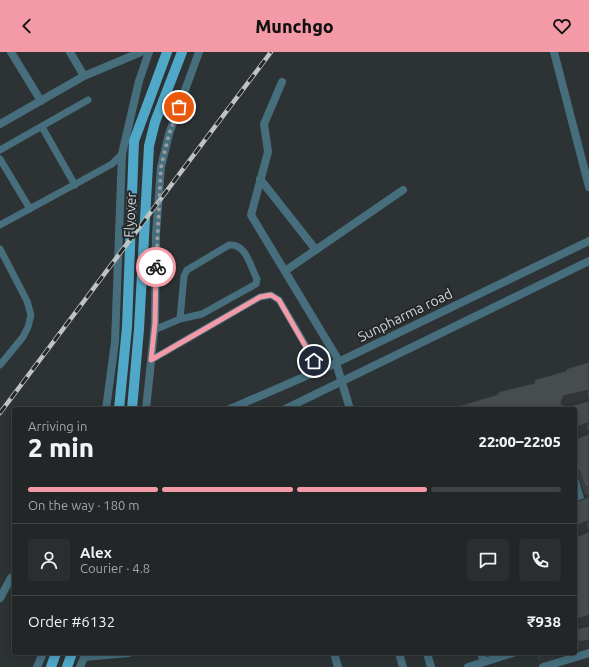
<!DOCTYPE html>
<meta charset="utf-8">
<style>
body{margin:0;font-family:Ubuntu,sans-serif;background:#2a2e2f;color:#f1f3f6;height:100vh;display:flex;flex-direction:column;font-size:15px;white-space:nowrap}
*{box-sizing:border-box;margin:0}
p{font-size:13px;color:#a2a5a7}
.icon{flex:none;width:22px;height:22px;fill:none;stroke:currentColor;stroke-width:2;stroke-linecap:round;stroke-linejoin:round}
.map{position:relative;flex:1;overflow:hidden}
.panel{position:absolute;left:12px;top:355px;width:565px;height:248px;display:flex;flex-direction:column;background:#222627;border-radius:4px;box-shadow:0 2px 10px #0003,0 0 0 1px #3f4344}
.panel>*{flex:none}
.pin{position:absolute;display:grid;place-items:center;width:34px;height:34px;color:#fff;margin:-17px;border:2px solid #fff;border-radius:50%;box-shadow:0 1px 4px #0007}
.courier{position:absolute;display:grid;place-items:center;width:40px;height:40px;margin:-20px;border:3px solid #f49aa6;border-radius:50%;background:#fff;color:#222;box-shadow:0 1px 5px #0007}
.overview em{font-style:normal;font-weight:800}
.overview div{display:flex;flex-direction:column-reverse}
.overview{display:flex;align-items:center;justify-content:space-between;height:68px;padding:0 16px}
h1{font-size:26px;font-weight:800;line-height:30px}
.bar{display:grid;grid-template-columns:repeat(4,1fr);gap:6px 4px;align-content:center;height:48px;padding:0 16px}
.bar i{height:5px;border-radius:3px;background:#3f4344}
.bar .current{background:#f49aa6}
.bar p{grid-column:span 4}
.line{display:flex;align-items:center;gap:10px;padding:0 16px;border-top:1px solid #3f4344}
.line div{flex:1}
.round{display:grid;place-items:center;flex:none;width:42px;height:42px;border-radius:4px;background:#2a2e2f}
header{display:flex;justify-content:space-between;align-items:center;height:52px;padding:0 16px;background:#f49aa6;color:#111;font-size:18px;font-weight:800}
.map>svg:first-child{display:block}
</style>
<header><svg class="icon" aria-label="back" viewBox="0 0 24 24"><path d="M15 5l-7 7 7 7"/></svg>Munchgo<svg class="icon" aria-label="heart" viewBox="0 0 24 24"><path d="M12 20l-8-8c-3-5 5-10 8-4 3-6 11-1 8 4z"/></svg></header>
<div class="map">
<svg width="589" height="615" viewBox="0 0 589 615">
<rect width="100%" height="100%" fill="#2d3234"/>
<g fill="none" stroke-linecap="round" stroke-linejoin="round">
<path stroke="#466e7d" stroke-width="7" d="M42 75 75 133
M0 98 88 48
M0 107 30 157
M0 173 92 123 112 112 122 102
M0 197 27 249 31 263 28 275 23 285 0 313
M154 278 180 267 202 262 256 232 257 227C250 214 246 191 229 193L187 218 184 224 180 267
M151 308 260 245 271 243 279 248 320 318"/>
<path stroke="#466e7d" stroke-width="8" d="M11 0 41 49
M70 0 84 24
M554 0 589 135
M282 30 264 72 268 100 251 163 339 309
M0 72 84 24 141 0
M260 127 316 198
M285 219 403 138
M336 311 350 357
M575 429 581 450
M0 546 11 526
M334 601 338 615
M399 601 403 615
M427 601 431 615
M481 601 484 610
M84 605 129 601
M468 615 513 601
M543 615 589 601"/>
<path stroke="#466e7d" stroke-width="8" d="M106 357 115 290 122 102 139 29 149 0
M146 357 155 271 156 182 161 115 169 82 199 0
M230 357 336 311 589 189
M285 357 589 209
M37 615 43 601
M80 615 86 601"/>
<path stroke="#50a8c8" stroke-width="10" d="M119 357 127 275 134 89 167 0
M132 357 139 277 149 94 155 70 182 0
M51 615 56 601
M67 615 72 601"/>
<g stroke="#c0c3c4" stroke-width="4.5">
<path id="rail" d="M0 361 271 0"/>
</g>
<use href="#rail" stroke="#24282a" stroke-width="3" stroke-dasharray="9" stroke-linecap="butt"/>
</g>
<path fill="#3d4144" d="M589 310V346H588L564 352 563 354 567 355 589 349V379L498 342V340L534 331V328L566 319V317Z
M589 382V443H585L579 425 575 424V386L576 387Z
M589 445V477H587L575 482Z
M589 480V571L578 575 575 565V484L576 485Z
M589 574 579 598 575 585V577Z
M537 601H554V606L540 610Z"/>
<path fill="#323537" d="M588 338V346L564 352 561 357V350L564 344Z
M587 371V379L575 384V376Z
M587 469V477L575 482V474Z
M589 563V571L578 575V567Z
M589 588V596L579 598V590Z
M545 601H554V606L540 610V603Z"/>
<path fill="#474c4f" stroke="#323537" d="M589 310V339L588 338 564 344 561 350 562 353 567 355 589 349V372L587 371 575 376V357H522V356L518 357H449L499 342 498 340 535 331 534 328 566 319V317Z
M589 382V435H585L579 418 575 416V386L576 387Z
M589 445V470L587 469 575 474V450Z
M589 480V563L578 567 575 557V484L576 485Z
M589 574V588L579 590 575 577Z"/>
<g fill="none" stroke-linecap="round" stroke-linejoin="round">
<path stroke="#999d9e" stroke-width="4" stroke-dasharray="0 7.2" d="M156 215 161 115 169 82 179 55"/>
<path stroke="#f49aa6" stroke-width="5" d="M156 215 155 271 151 308 260 245 271 243 279 248 314 309"/>
</g>
<g text-anchor="middle" stroke-width="4" stroke-linejoin="round" paint-order="stroke">
<g font-size="14" fill="#d3d6d7" stroke="#24282a">
<text transform="translate(130 163) rotate(-87)" y="5">Flyover</text>
<text transform="translate(405 263) rotate(-26)" y="5">Sunpharma road</text>
</g>
</g>
</svg>
<div class="pin" style="left:179px;top:55px;background:#ea580c"><svg class="icon" aria-label="bag" viewBox="0 0 24 24"><path d="M5 8h14l-1 12H6zM9 8a3 3 0 0 1 6 0"/></svg></div>
<div class="pin" style="left:314px;top:309px;background:#1f2937"><svg class="icon" aria-label="home" viewBox="0 0 24 24"><path d="M3 11l9-7 9 7M6 9v11h12V9"/></svg></div>
<div class="courier" style="left:156px;top:215px"><svg class="icon" aria-label="bike" viewBox="0 0 24 24"><circle cx="6" cy="16" r="4"/><circle cx="18" cy="16" r="4"/><path d="M6 16l4-8h5l3 8M10 8l3 8H6M13 5h3"/></svg></div>
<section class="panel">
<div class="overview"><div><h1>2 min</h1><p>Arriving in</p></div><em>22:00–22:05</em></div>
<div class="bar"><i class="current"></i><i class="current"></i><i class="current"></i><i></i><p>On the way · 180 m</p></div>
<div class="line" style="height:72px"><a class="round"><svg class="icon" aria-label="person" viewBox="0 0 24 24"><circle cx="12" cy="8" r="4"/><path d="M4 21q1-7 8-7t8 7"/></svg></a><div><b>Alex</b><p>Courier · 4.8</p></div><a class="round"><svg class="icon" aria-label="chat" viewBox="0 0 24 24"><path d="M4 5h16v11H9l-5 4z"/></svg></a><a class="round"><svg class="icon" aria-label="phone" viewBox="0 0 24 24"><path d="M5 4h4l2 5-3 2q2 4 5 5l2-3 5 2v4C11 20 4 13 5 4z"/></svg></a></div>
<div class="line" style="height:52px"><div>Order #6132</div><b>₹938</b></div>
</section>
</div>
